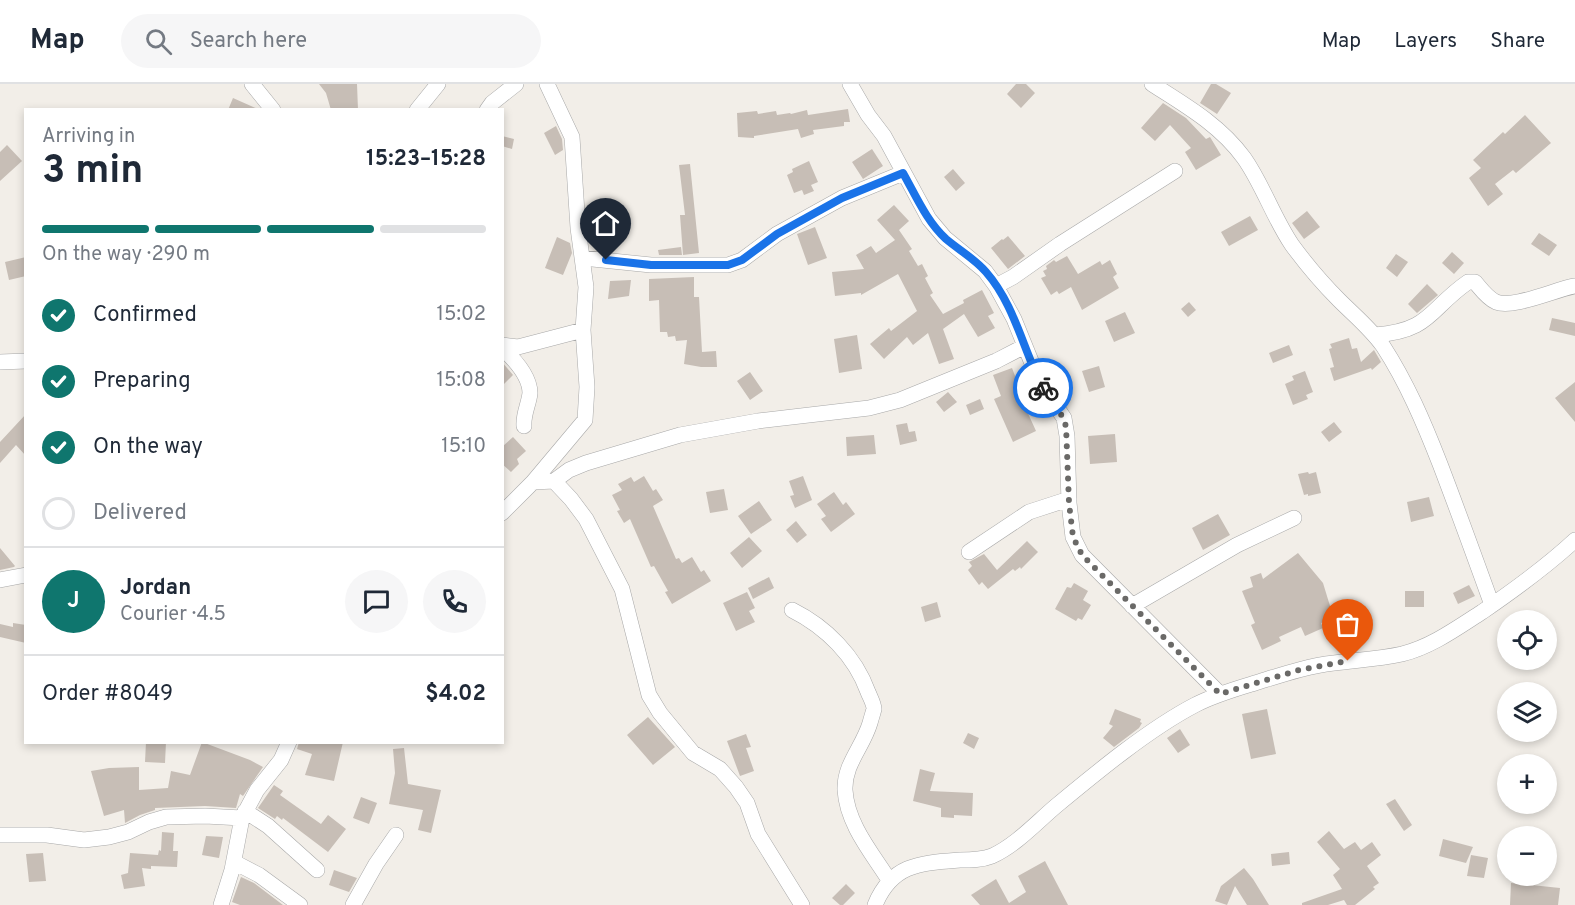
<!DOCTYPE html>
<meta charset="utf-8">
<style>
body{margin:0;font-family:Overpass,sans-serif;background:#f6f6f7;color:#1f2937;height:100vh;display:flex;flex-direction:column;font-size:22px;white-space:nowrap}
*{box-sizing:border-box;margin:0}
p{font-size:20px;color:#747a83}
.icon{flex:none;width:33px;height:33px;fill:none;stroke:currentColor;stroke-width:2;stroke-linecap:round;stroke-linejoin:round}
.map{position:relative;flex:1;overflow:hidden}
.panel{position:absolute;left:24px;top:24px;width:480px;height:636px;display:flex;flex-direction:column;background:#fff;border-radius:0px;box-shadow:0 3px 9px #0003}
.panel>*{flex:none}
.fabs{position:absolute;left:1497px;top:526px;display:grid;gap:12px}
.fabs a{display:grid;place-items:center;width:60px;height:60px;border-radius:50%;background:#fff;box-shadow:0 3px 9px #0003;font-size:30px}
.pin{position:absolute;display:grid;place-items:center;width:51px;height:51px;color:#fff;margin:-62px -26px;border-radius:50% 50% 50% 0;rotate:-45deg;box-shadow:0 0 6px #0007}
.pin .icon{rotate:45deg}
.courier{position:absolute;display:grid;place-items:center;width:60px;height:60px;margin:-30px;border:4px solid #1a73e8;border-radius:50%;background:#fff;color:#222;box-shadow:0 2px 8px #0007}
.overview em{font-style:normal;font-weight:700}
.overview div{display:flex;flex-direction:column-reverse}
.overview{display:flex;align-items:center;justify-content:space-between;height:102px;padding:0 18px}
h1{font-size:39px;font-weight:700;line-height:45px}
.bar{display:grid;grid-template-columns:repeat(4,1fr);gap:9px 6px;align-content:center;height:72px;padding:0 18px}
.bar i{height:8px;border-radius:4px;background:#e0e1e3}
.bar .selected{background:#0f766e}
.bar p{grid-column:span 4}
.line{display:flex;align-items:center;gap:15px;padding:0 18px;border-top:2px solid #e0e1e3}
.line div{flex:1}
.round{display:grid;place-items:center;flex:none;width:63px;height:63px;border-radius:32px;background:#f6f6f7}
ol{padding:0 18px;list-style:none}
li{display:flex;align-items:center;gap:18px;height:66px}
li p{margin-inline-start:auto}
li .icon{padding:6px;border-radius:50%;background:#0f766e;color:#fff;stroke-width:4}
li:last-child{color:#747a83}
li i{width:33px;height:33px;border:3px solid #e0e1e3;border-radius:50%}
header{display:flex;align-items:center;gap:36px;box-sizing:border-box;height:84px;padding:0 30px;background:#fff;border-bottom:2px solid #e0e1e3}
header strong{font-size:28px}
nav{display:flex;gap:33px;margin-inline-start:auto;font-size:21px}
.search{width:420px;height:54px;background:#f6f6f7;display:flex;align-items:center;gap:15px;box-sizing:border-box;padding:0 21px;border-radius:33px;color:#747a83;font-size:22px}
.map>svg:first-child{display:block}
</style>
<header>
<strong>Map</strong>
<div class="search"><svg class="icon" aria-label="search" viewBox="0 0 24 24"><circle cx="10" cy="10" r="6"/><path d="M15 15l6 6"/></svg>Search here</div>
<nav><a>Map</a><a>Layers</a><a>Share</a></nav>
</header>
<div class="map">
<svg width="1575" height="821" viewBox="0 0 1575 821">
<rect width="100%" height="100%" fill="#f2eee8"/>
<path fill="#c7beb6" d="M319 0H357L358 26H331L326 9Z
M1016 0H1026L1035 9 1021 24 1007 10Z
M1211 0H1216L1231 9 1217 30 1200 19Z
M233 14 260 26H228Z
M1163 19 1186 34 1206 55 1210 53 1221 71 1196 86 1185 68 1191 64 1170 41 1155 57 1141 44Z
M848 25 850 38H844V42L813 46 814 50 801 54 798 45 754 52V54L738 53 737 29 757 27 758 30 776 27 777 31 790 29 791 30 807 26 808 31Z
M1525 31 1551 59 1516 89 1513 86 1495 100 1503 110 1488 122 1469 94 1481 84 1473 76 1503 48 1505 50Z
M556 42 562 55 563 66 555 71 544 49Z
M502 52 514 55 512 65 502 62Z
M7 61 22 77 0 97V68Z
M872 65 883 82 863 95 852 78Z
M809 77 818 98 811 101 814 107 804 111 802 106 794 109 787 91 793 88 792 85Z
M690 80 699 169 683 171 680 131H685L679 81Z
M953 85 965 99 956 107 944 93Z
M894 121 909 137 899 146 912 165 909 167 918 182 922 180 928 192 925 194 933 209 930 211 943 230 964 219 963 216 982 206 994 229 988 232 995 244 978 253 964 230 943 245 954 275 939 280 928 249 913 261 907 253 884 275 870 260 889 244 891 247 917 227 898 190 861 211V209L835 212 832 188 864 185 856 171 871 162 876 169 895 156 877 136Z
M1307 127 1320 143 1304 155 1292 139Z
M1250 132 1258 146 1229 162 1221 148Z
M815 143 827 174 808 181 797 150Z
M1539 149 1557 161 1549 172 1531 160Z
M1008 152 1025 172 1008 185 991 164 1002 155 1003 156Z
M557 153 570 159 572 169 563 191 545 184Z
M681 163 682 171H659L658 166Z
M1452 168 1464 179 1454 190 1442 179Z
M1396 170 1408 178 1397 193 1386 184Z
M1067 172 1078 190 1100 177 1102 181 1110 176 1117 190 1113 193 1119 204 1082 226 1071 203 1059 210 1057 207 1051 211 1041 194 1046 192 1043 187 1047 185 1046 182 1054 176 1056 178Z
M26 173V192L9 196 5 178Z
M694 193V213H699L702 268 716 267 717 283H701L684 280 687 256 676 257 675 252 668 253 667 248H660L659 216 649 217V195Z
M631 196 629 212 608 215 610 197Z
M1427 200 1438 211 1417 229 1408 220Z
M1189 218 1196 226 1188 233 1181 225Z
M1125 228 1135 249 1114 258 1105 237Z
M1552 234 1575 239V252L1549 246Z
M857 251 862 285 839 289 834 255Z
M1349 254 1352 265 1357 264 1361 278 1374 266 1381 278 1372 286 1371 284 1334 297 1330 284 1334 283 1329 265 1332 264 1330 260Z
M1289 261 1293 271 1273 279 1269 269Z
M502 278 513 291 502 302Z
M1099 282 1105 303 1089 308 1082 287Z
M1012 284 1023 313 1021 314 1036 347 1013 358 994 315 1001 312 993 291Z
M1305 287 1313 308 1306 311 1308 315 1293 321 1285 300 1294 296 1292 292Z
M750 288 763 307 750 316 737 297Z
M1575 298V338L1555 314Z
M948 308 957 318 944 328 936 318Z
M980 315 984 325 970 331 966 321Z
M26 330V372L16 361 0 379V358Z
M1334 338 1342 348 1329 358 1321 348Z
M907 339 909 348 915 347 917 357 900 361 896 341Z
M1115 350 1117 378 1090 380 1088 352Z
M874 351 876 370 847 372 846 353Z
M513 353 526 367 517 375 519 380 511 388 502 380V363Z
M1308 388 1309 390 1316 388 1321 409 1308 412V410L1304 411 1298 390Z
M644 392 653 407 656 405 663 416 653 422 676 475 679 474 682 479 692 473 701 488 704 486 711 497 672 520 665 508 668 507 654 482 651 483 630 435 624 439 617 427 620 426 612 411 622 406 618 400 631 393 634 398Z
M803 392 812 416 795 424 790 412 794 411 789 397Z
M724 405 728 426 710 429 706 408Z
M834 408 843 421 846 418 855 430 831 448 821 435 826 432 817 420Z
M1429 413 1434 432 1411 438 1407 418Z
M759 417 772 436 751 450 738 432Z
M1218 430 1230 451 1203 466 1192 444Z
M796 437 807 451 797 459 786 446Z
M749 453 762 467 742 484 730 469Z
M1027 457 1038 468 1021 485 1020 483 1015 487 1013 485 988 505 982 498 979 501 968 486 972 482 969 478 984 470 997 486Z
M0 464 15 482 14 483 0 486Z
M1298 469 1323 499 1334 535 1321 539 1323 544 1305 552 1301 543 1279 553 1281 557 1262 566 1251 541 1255 539 1242 507 1253 503 1250 493 1261 489 1263 495Z
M769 493 774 504 753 515 748 504Z
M1074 499 1088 507 1083 516 1091 521 1082 536 1078 534 1076 537 1055 525 1067 503 1071 504Z
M1469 501 1475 512 1458 520 1453 509Z
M1405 507H1424V523H1405Z
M747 508 755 524 749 527 755 538 736 547 723 519Z
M937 518 941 533 925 538 921 523Z
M13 539 26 541V559L0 553V540L13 543Z
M1115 625 1141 635 1140 638 1142 639 1139 644 1114 663 1103 654 1113 642 1109 640Z
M1267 625 1276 670 1251 675 1242 630Z
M648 633 675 663 653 681 627 651Z
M1180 645 1190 661 1178 669 1167 654Z
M968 649 979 654 974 665 963 659Z
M746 650 751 663 746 664 754 687 740 692 727 657Z
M146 658H166L165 679 145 678Z
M202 658 250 676 263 683 243 712 240 710 236 724 205 722 155 724V726L140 731 125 739 124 726 104 732 91 687 109 684 139 683V706L168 704 171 687 190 691Z
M299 658H343L334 697 305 691 312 670 297 665Z
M404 664 408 700 441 706 431 749 418 746 423 726 389 720 395 689 393 665Z
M920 685 935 689 930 707 973 709 972 732 954 731V734L941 733V724L913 717Z
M274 701 283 707 280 711 321 740 328 731 346 745 328 768 283 734 282 736 277 732 275 735 258 724Z
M361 713 377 719 369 740 353 734Z
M1395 715 1412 741 1404 747 1386 720Z
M1329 747 1344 765 1355 758 1361 766 1372 758 1381 771 1367 782 1379 799 1373 803 1375 805 1355 821H1347L1344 816 1328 821H1302V819L1342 805 1333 791 1340 785 1317 758Z
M162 748 174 749 173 767H178L177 783 151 782V785L142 784 145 802 124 805 121 791 128 789 130 769 158 771 159 766 161 767Z
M206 752 223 753 219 774 202 771Z
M1443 755 1473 763 1466 779 1439 772Z
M1289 768 1290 780 1272 782 1271 770Z
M43 769 46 797 29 798 26 770Z
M1471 771 1488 774 1484 794 1467 792Z
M1045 777 1068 821H980L971 811 996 795 1009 819 1026 808 1018 792Z
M1244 784 1253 795 1269 821H1247L1235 802 1227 821 1215 817 1221 802Z
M334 786 357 794 349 808 329 801Z
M241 793 254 799 283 821H240L232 818Z
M1511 799 1560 804 1558 821H1510Z
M846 800 855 809 843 821H840L832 814Z"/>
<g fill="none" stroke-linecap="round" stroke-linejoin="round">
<g stroke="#a8a8a8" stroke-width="16">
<path id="street" d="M252 0 273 26
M850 0 868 31 884 52 929 135 945 154 985 187 996 202 1014 235 1040 299 1064 334 1067 352 1069 419 1073 453 1082 471 1220 610
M1152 0C1185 21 1220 41 1244 74 1263 101 1273 133 1292 161 1306 180 1322 199 1339 216 1354 231 1371 245 1383 262 1407 299 1424 339 1440 380 1458 427 1475 474 1492 521
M417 26 438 0
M487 26 492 19 516 0
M583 174 651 181H728L742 176 777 150 842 114 903 89
M996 202 1013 193 1060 160 1175 87
M1375 251C1431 247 1429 225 1468 198H1475C1481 205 1487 214 1496 218 1513 225 1556 205 1575 202
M502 261 518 263 583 246
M502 264C514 275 530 292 530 309 529 320 523 330 524 342
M0 278 26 277
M554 397 569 386 586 379 680 351 758 337 869 324 900 316 996 277 1025 262
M533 398 554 397 571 415 586 435 622 505 649 611 660 629 693 669 720 685 736 703 747 719 758 750 802 821
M502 429 533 398 585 336 587 303 583 246 586 203 578 144 572 53 547 0
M969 468 1029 428 1069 415
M0 496 26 491
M1132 522 1237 461 1294 434
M792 526C826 543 855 572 868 608 870 613 874 620 874 625 873 629 871 635 870 639 863 663 844 680 845 706 847 740 872 769 889 796
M245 727 268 742 317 786
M0 751H47L84 756 109 753 128 748 149 738 166 733 205 732 242 734
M234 778 259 791 300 821
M221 821 232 786 242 734 257 706 281 676 289 658
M353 821 376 780 396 751
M875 821C892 780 920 779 960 776 971 776 982 776 992 772 1016 761 1036 739 1056 722 1097 688 1149 645 1195 621 1214 611 1235 605 1255 599 1281 591 1307 582 1334 579 1357 576 1379 575 1402 570 1431 563 1457 544 1482 528 1514 506 1546 483 1575 456"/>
</g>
<use href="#street" stroke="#fff" stroke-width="15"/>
</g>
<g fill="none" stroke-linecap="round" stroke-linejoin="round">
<path stroke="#6a6967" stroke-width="6" stroke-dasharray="0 10.8" d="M1043 304 1060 328 1066 342 1069 419 1073 453 1082 471 1220 610 1299 586 1348 577"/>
<path stroke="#1a73e8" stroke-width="8" d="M606 176 651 181H728L742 176 777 150 842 114 903 89C916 112 927 138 946 155 959 166 975 175 986 188 1015 221 1023 266 1043 304"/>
</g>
</svg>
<div class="fabs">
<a><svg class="icon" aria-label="locate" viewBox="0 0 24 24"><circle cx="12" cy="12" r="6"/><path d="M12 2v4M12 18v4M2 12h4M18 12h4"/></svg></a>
<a><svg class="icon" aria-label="layers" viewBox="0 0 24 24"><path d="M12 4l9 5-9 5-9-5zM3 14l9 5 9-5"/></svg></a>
<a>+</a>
<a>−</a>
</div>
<div class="pin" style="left:1348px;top:577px;background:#ea580c"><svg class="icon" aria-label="bag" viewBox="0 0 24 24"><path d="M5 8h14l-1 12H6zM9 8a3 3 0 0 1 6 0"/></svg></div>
<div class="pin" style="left:606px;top:176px;background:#1f2937"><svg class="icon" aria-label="home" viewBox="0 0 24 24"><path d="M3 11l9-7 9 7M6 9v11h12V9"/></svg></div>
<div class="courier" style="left:1043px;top:304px"><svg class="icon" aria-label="bike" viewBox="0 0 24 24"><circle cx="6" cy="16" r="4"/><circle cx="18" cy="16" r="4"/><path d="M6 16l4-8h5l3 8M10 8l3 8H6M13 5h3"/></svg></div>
<section class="panel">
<div class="overview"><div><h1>3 min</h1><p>Arriving in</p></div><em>15:23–15:28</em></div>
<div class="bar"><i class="selected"></i><i class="selected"></i><i class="selected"></i><i></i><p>On the way · 290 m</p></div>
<ol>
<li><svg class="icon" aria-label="check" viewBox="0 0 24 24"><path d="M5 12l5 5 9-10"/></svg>Confirmed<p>15:02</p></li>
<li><svg class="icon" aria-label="check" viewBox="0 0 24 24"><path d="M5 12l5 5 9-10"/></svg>Preparing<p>15:08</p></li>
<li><svg class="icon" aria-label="check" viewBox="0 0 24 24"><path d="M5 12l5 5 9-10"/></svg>On the way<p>15:10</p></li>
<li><i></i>Delivered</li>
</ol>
<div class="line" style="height:108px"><b class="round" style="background:#0f766e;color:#fff">J</b><div><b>Jordan</b><p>Courier · 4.5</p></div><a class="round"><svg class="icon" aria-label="chat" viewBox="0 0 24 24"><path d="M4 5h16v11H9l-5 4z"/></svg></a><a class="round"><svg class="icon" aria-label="phone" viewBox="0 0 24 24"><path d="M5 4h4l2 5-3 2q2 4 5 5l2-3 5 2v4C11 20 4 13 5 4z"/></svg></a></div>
<div class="line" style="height:78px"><div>Order #8049</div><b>$4.02</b></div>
</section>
</div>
